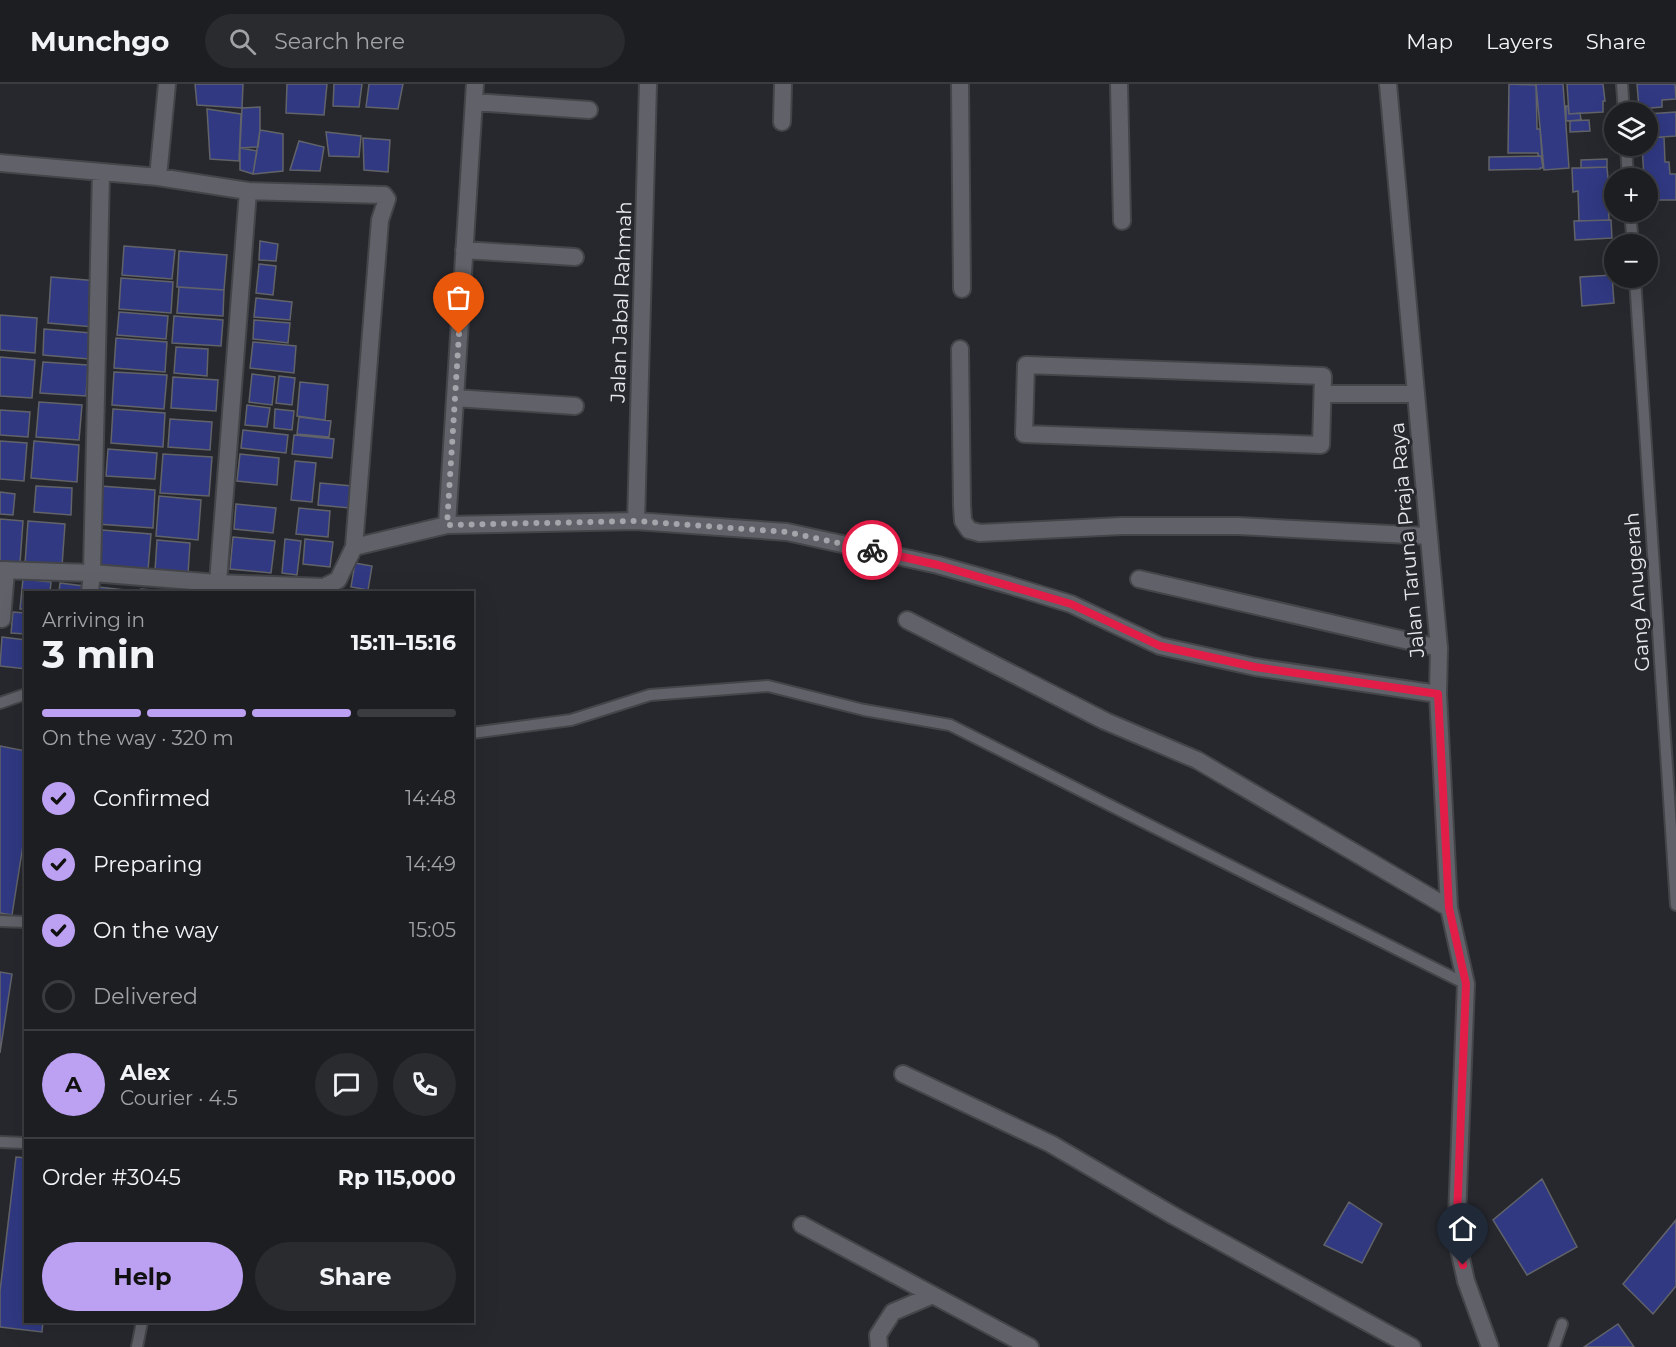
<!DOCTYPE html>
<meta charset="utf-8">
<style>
body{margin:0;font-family:Montserrat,sans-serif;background:#2a2b2f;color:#f1f3f6;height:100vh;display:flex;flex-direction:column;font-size:22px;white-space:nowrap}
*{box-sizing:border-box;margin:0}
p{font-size:20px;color:#a0a2a5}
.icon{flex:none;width:33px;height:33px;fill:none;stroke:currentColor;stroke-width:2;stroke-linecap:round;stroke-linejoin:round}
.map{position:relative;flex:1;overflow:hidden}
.panel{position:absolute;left:24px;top:507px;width:450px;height:732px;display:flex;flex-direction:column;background:#1d1e22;border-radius:0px;box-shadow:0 6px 24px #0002,0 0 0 2px #3b3c40}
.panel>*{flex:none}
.buttons{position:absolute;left:1604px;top:18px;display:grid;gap:12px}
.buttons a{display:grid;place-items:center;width:54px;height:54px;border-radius:50%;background:#1d1e22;box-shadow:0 6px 24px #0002,0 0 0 2px #3b3c40;font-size:30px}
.pin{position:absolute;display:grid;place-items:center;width:51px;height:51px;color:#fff;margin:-62px -26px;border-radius:50% 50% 50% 0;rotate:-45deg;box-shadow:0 0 6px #0007}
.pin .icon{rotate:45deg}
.courier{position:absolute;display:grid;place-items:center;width:60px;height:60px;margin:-30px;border:4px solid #e11d48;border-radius:50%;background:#fff;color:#222;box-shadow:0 2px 8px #0007}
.headline em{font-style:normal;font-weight:700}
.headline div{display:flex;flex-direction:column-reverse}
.headline{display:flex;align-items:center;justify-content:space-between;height:102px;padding:0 18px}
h1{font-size:39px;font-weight:700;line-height:45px}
.bar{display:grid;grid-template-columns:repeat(4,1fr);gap:9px 6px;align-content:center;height:72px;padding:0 18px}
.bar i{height:8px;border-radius:4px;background:#3b3c40}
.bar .on{background:#bca0f2}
.bar p{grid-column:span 4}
.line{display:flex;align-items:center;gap:15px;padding:0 18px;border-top:2px solid #3b3c40}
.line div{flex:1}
.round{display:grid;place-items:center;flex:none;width:63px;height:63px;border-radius:32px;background:#2a2b2f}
ol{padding:0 18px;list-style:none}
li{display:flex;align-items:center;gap:18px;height:66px}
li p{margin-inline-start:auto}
li .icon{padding:6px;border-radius:50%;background:#bca0f2;color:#111;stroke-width:4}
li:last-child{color:#a0a2a5}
li i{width:33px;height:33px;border:3px solid #3b3c40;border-radius:50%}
.action{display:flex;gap:12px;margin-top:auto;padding:12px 18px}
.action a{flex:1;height:69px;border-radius:36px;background:#bca0f2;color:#111;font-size:24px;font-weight:700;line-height:69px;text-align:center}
.action a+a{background:#2a2b2f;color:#f1f3f6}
header{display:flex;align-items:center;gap:36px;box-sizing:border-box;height:84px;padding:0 30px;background:#1d1e22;border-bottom:2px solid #3b3c40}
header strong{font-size:28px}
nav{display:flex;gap:33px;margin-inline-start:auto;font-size:21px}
.search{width:420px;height:54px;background:#2a2b2f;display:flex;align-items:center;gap:15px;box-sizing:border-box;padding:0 21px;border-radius:33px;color:#a0a2a5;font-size:22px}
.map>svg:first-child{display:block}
</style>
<header>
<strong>Munchgo</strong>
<div class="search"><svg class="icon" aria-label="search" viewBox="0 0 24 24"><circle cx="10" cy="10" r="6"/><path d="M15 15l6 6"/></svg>Search here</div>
<nav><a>Map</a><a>Layers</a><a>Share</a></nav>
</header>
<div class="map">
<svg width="1676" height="1263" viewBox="0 0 1676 1263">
<rect width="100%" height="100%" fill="#27282e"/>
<path fill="#303982" stroke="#616369" stroke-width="1.5" d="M195 0H243L242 24 197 21Z
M287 0H327L324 31 286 29Z
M334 0H362L359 23 333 22Z
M369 0H403L398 25 366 23Z
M1509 0 1536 1 1537 45H1540L1542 72H1538V69H1508Z
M1536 0H1563L1569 84 1544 86Z
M1567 0H1603L1605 17H1603V28L1569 30Z
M1637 0H1675L1676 15 1662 16V23L1639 25Z
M1566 22H1568L1569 30 1580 29 1581 36 1566 37Z
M260 23V46L258 63 240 64 242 24Z
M207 25 241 30 239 77 210 75Z
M1676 28V52L1647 54V30Z
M1589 36 1590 47 1570 48V37Z
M260 46 283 50V87L253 90Z
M326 48 361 52 359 73 329 72Z
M1664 53 1665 78H1669L1670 90H1676V116H1647V94H1644L1642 62H1647V54Z
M363 54 390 56 388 88 364 86Z
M299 57 324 63 320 87 290 86Z
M240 64 257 67 253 90 240 86Z
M1541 72 1543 84H1540V85L1489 86V73Z
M1607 75V83L1581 84V76Z
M1607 83 1608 94 1615 93 1614 111 1608 112 1609 136 1579 137 1578 107 1573 108 1572 84Z
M1611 136 1612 154 1575 156 1574 137Z
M260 157 278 160 276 177 259 176Z
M124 162 175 166 172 195 122 191Z
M179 167 227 171 224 206 177 203Z
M259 180 276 182 273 211 256 209Z
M1612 191 1614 219 1582 222 1580 193Z
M51 193 98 197 94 243 48 239Z
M121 194 173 198 171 229 119 225Z
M179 203 224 206 223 232 177 229Z
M256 214 292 218 290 236 254 233Z
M119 228 168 232 166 255 117 251Z
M0 231 37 234 35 269 0 266Z
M174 232 223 236 221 262 172 259Z
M254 236 290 239 288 259 253 255Z
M44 245 91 249 89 275 43 271Z
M116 254 167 258 165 288 114 284Z
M253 258 296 262 294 289 250 284Z
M176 263 208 265 207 292 174 289Z
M0 273 35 276 32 314 0 312Z
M43 278 88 281 86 312 40 309Z
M114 288 167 291 164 325 112 321Z
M252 290 275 293 272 321 249 318Z
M279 292 295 294 292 321 276 319Z
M173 293 218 296 216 327 171 324Z
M300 298 328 301 325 336 297 332Z
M39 318 82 321 79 356 36 353Z
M247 321 270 324 267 343 245 341Z
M113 325 165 329 163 363 111 359Z
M275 325 294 327 292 346 274 344Z
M0 326 30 328 28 353 0 351Z
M299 333 331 337 329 353 297 350Z
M170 335 212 338 210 366 168 363Z
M243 346 288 351 286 369 241 364Z
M294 351 334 355 332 374 292 370Z
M0 357 27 359 24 397 0 395Z
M34 357 79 361 77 398 31 394Z
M108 365 157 369 155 395 106 392Z
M163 370 212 373 209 412 160 409Z
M240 370 279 374 277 401 237 397Z
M295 377 316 379 312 418 291 416Z
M320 399 352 402 350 424 318 421Z
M36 402 72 404 71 431 34 428Z
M100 402 155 406 153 444 97 440Z
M0 408 15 410 13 431 0 430Z
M159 412 201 416 198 456 156 452Z
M236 420 276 424 273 449 234 445Z
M299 424 330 427 328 453 296 450Z
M0 435 23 437 20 479 0 478Z
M28 437 65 440 62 482 25 480Z
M102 446 151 450 148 486 99 482Z
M233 453 275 457 271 489 230 485Z
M285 455 301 457 297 491 282 489Z
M305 455 333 458 330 483 303 480Z
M157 456 190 459 188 490 155 487Z
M355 479 372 482 368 506 351 503Z
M23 495 51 498 50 508H26V525H20Z
M60 499 84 502V508H59Z
M98 503 134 507V508H97Z
M188 504 216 508H188Z
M141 505 174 508H141Z
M13 528 26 529V550L11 549Z
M2 553 26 556V585L0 582Z
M0 662 26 667V742L12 831 0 829Z
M0 888 12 890 0 969Z
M16 1073 26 1074V1238H43L42 1248 0 1243V1207Z
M1542 1095 1577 1163 1527 1191 1493 1136Z
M1349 1118 1382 1140 1362 1179 1324 1161Z
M1676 1136V1202L1653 1230 1623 1200Z
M1618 1240 1634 1263H1584Z"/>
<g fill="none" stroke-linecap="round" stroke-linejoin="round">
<g stroke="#444549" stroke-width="14">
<path id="service" d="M1622 0 1624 28
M1626 62 1628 94
M1630 128 1633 160
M1635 194 1676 821
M0 619 26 610
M472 649 571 636 650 611 768 602 864 626 950 641 1466 900
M0 837 26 838
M0 1058 26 1059
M137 1263 142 1238
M1554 1263 1562 1240"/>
</g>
<g stroke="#444549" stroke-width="20">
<path id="minor" d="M960 0 962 205
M1119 0 1122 137
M474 18 589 26
M782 38 783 0
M0 79 158 93 248 107 384 111 387 115 380 136 354 463 338 496 324 503 218 499 92 489 0 486
M158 93 167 0
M464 166 575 173
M960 265 962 422 963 437 969 446 980 449 1122 442H1238L1428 452
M1026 281 1323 292 1321 361 1024 350Z
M1323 310H1415
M455 314 575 322
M636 437 648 0
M447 441 475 0
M354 463 447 441 636 437 787 448 938 481 1009 501 1071 520 1160 562 1255 583 1438 610
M1139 495 1439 564
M218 499 248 107
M90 508 92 489 101 88
M2 535 6 486
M907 536 1105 637 1197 676 1449 824
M903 990 1051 1060 1174 1132 1412 1263
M802 1141 1030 1263
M879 1263 878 1251 893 1228 933 1211"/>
</g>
<g stroke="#444549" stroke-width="20">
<path id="tertiary" d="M1388 0 1439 564 1438 610 1449 824 1466 900 1457 1134 1459 1165 1466 1197 1490 1263"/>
</g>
<use href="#service" stroke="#616269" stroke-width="10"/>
<use href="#minor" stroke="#616269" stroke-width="16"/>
<use href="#tertiary" stroke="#616269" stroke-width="16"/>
</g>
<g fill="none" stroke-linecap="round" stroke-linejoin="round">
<path stroke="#a4a5aa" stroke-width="6" stroke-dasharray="0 10.8" d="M459 250 447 441 636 437 787 448 872 466"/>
<path stroke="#e11d48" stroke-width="8" d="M872 466 938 481 1071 520 1160 562 1255 583 1438 610 1449 824 1466 900 1457 1134 1459 1165 1463 1181"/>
</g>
<g text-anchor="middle" stroke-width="6" stroke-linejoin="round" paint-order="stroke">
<g font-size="20" fill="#e7e8ec" stroke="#27282e">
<text transform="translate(621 218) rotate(-88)" y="7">Jalan Jabal Rahmah</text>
<text transform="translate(1407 456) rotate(-95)" y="7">Jalan Taruna Praja Raya</text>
<text transform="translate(1637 508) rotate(-94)" y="7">Gang Anugerah</text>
</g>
</g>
</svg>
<div class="buttons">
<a><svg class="icon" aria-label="layers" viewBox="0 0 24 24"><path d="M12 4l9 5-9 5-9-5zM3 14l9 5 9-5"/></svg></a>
<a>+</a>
<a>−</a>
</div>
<div class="pin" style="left:459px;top:250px;background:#ea580c"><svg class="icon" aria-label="bag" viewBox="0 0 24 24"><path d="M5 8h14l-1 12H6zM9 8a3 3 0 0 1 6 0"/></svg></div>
<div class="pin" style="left:1463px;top:1181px;background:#1f2937"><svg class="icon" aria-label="home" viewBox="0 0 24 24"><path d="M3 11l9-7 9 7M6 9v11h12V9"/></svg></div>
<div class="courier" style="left:872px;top:466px"><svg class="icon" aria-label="bike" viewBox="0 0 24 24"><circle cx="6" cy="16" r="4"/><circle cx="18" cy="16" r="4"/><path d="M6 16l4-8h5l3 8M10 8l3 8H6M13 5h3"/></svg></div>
<section class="panel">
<div class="headline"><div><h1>3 min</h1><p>Arriving in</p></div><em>15:11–15:16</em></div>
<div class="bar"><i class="on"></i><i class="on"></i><i class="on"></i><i></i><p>On the way · 320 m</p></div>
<ol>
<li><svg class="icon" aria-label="check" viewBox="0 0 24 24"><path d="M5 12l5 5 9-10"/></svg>Confirmed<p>14:48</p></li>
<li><svg class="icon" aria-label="check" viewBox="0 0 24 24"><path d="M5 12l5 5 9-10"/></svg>Preparing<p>14:49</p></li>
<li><svg class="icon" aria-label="check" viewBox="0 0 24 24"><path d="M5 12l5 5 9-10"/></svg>On the way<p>15:05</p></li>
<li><i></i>Delivered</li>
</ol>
<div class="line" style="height:108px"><b class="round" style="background:#bca0f2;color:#111">A</b><div><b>Alex</b><p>Courier · 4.5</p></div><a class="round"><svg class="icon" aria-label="chat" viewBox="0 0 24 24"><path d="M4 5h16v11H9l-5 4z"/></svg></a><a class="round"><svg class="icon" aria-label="phone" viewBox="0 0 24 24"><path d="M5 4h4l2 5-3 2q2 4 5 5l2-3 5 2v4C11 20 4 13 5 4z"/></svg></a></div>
<div class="line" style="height:78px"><div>Order #3045</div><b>Rp 115,000</b></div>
<div class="action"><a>Help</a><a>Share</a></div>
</section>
</div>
